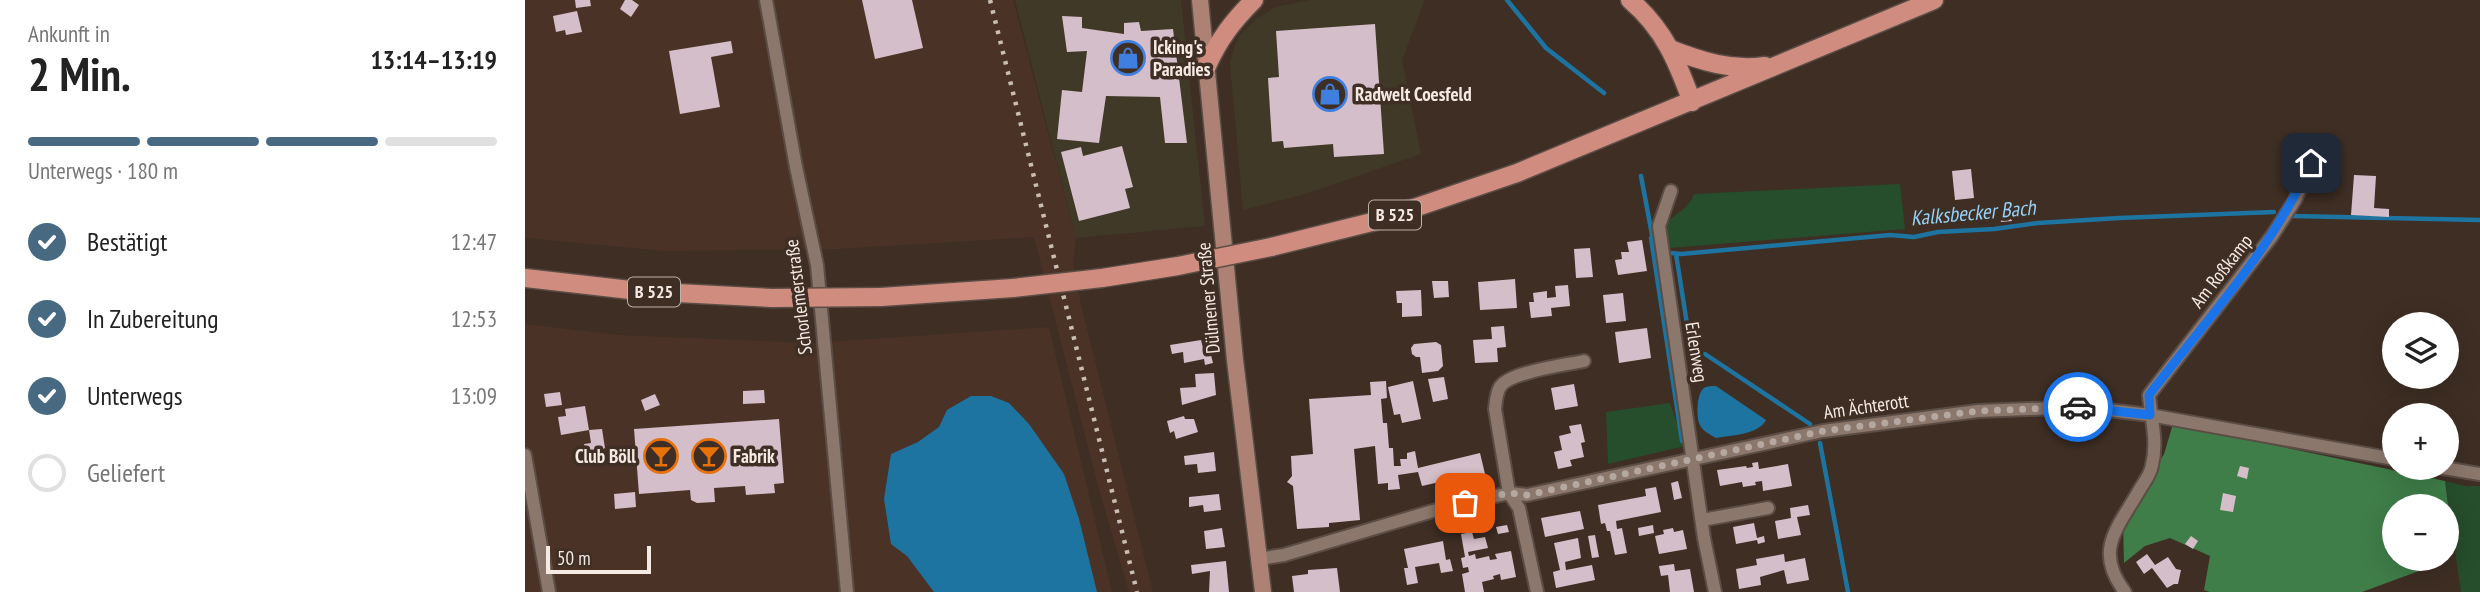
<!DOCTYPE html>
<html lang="de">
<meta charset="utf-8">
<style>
body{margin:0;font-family:"PT Sans Narrow",sans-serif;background:#f6f6f6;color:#222;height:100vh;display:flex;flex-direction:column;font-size:26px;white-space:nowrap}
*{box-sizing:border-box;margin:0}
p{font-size:23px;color:#767676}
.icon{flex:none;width:38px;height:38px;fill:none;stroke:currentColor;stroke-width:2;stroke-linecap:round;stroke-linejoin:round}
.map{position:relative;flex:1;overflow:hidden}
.side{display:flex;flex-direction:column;background:#fff;width:525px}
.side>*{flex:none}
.buttons{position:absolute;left:1857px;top:312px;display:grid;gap:14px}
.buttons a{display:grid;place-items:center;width:77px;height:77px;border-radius:50%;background:#fff;box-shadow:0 7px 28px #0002;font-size:35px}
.scale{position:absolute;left:21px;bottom:18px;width:105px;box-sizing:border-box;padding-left:7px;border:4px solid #f5e9e3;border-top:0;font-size:19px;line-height:24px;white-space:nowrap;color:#f5e9e3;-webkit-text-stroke:5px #3e2e24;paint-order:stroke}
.pin{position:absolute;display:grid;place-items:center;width:60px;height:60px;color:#fff;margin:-30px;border-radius:14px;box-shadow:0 4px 10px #0006}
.courier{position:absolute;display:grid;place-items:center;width:70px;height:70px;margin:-35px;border:5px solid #1a73e8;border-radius:50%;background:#fff;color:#222;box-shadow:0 2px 9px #0007}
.headline em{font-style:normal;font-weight:700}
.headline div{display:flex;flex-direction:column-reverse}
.headline{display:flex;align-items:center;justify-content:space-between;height:119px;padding:0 28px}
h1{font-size:46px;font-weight:700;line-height:52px}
.bar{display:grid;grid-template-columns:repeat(4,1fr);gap:10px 7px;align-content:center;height:84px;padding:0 28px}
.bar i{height:9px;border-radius:5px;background:#e0e0e0}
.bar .selected{background:#476981}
.bar p{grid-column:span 4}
ol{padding:0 28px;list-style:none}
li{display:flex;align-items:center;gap:21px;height:77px}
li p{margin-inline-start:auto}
li .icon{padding:7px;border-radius:50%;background:#476981;color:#fff;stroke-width:4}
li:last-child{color:#767676}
li i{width:38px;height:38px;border:4px solid #e0e0e0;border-radius:50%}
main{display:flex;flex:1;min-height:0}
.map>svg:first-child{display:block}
</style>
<main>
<section class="side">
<div class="headline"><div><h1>2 Min.</h1><p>Ankunft in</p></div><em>13:14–13:19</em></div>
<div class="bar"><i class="selected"></i><i class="selected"></i><i class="selected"></i><i></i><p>Unterwegs · 180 m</p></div>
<ol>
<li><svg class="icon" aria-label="check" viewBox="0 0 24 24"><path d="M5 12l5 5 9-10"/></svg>Bestätigt<p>12:47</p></li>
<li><svg class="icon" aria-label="check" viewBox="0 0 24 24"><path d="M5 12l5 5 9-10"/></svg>In Zubereitung<p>12:53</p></li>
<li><svg class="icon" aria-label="check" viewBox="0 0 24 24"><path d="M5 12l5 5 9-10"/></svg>Unterwegs<p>13:09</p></li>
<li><i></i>Geliefert</li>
</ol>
</section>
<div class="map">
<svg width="1955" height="592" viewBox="0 0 1955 592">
<rect width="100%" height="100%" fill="#3e2e24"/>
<path fill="#403927" d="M490 0H656L680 226 551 238Z
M784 0H900L877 60 896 154 784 193 718 210 705 64 710 44 715 35 731 19 750 7Z"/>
<path fill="#4a3326" d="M0 0H488L551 238 548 265 557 309 628 592H604L573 486 509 237 313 249 141 251 0 238Z
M0 324 93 335 287 343 524 327 587 592H0Z"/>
<path fill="#264d2c" d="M1375 184 1380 229 1145 248 1140 225C1152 211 1162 211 1169 194Z
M1145 403 1160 446 1083 464 1081 412Z
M1920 481 1940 486H1955V592H1936Z"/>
<path fill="#3f7d49" d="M1648 424 1920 481 1929 553 1922 558V506H1869V558H1921L1913 564 1837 592H1685L1679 590 1685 556 1645 538 1620 546 1599 563 1598 521 1639 454Z"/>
<path fill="#1d74a0" d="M1191 386 1241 420C1233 435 1207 435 1191 438 1184 434 1177 431 1174 423 1171 414 1172 393 1179 388 1182 386 1188 386 1191 386Z
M446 396H466L484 403 504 424 539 474 554 519 572 592H409L382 556 366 544 359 499 366 454 393 442 414 427 422 410Z"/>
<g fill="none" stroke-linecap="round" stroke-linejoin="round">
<path stroke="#1d74a0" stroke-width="4.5" d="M982 0 1021 48 1079 93
M1116 176 1128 240
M1768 216 1955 220
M1126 238 1157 441
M1146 253 1156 254 1365 235 1389 237 1413 232 1469 229 1513 223 1594 218 1749 212
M1151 254 1165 343 1170 348
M1180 354 1285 424
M1295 443 1323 592"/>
</g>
<path fill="#d4bec9" d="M50 0H65L66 6 51 8Z
M100 0H107L114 5 106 17 95 9Z
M337 0H387L398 48 350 59Z
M52 11 57 32 41 35 40 30 31 32 28 16Z
M537 16 557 17V28L599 34V23L614 22 616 31 648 29 662 143H640L635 97 581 96 574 143 532 139 537 90 557 92 562 51 542 52Z
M850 24 859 154 809 157 808 144 759 148 758 141 747 142 743 78 754 77 751 31Z
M206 41 208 53 186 57 195 107 155 114 144 51Z
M597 146 608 187 600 189 605 208 554 221 536 152 556 147 558 156Z
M1446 169 1449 198 1430 200 1427 171Z
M1829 175 1851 176 1849 208 1864 209V217L1826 215Z
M1485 209 1487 221 1476 222 1475 210Z
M1117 240 1122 271 1093 275 1090 260 1097 259 1096 252H1104L1102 242Z
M1065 248 1068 277 1051 278 1049 249Z
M990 279 992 308 955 310 953 282Z
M907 281H923L924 297 909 298Z
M1043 285 1045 306 1026 308 1027 316 1006 318 1004 302H1009L1008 293 1022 291V298L1031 297 1030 286Z
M896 290 897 316 877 317V303H872L871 291Z
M1098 293 1101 321 1081 323 1078 295Z
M979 326 981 347 972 348 973 362 950 363 948 340 967 339 966 327Z
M1122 328 1126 358 1094 363 1090 332Z
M676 340 679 352 685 351 688 363 680 365 679 359 659 363 658 352 647 354 645 345Z
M911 342 916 345 918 366 913 371 897 373 895 357H891L887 354 886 348 889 344Z
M689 373 691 395 657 405 655 388 671 387 670 374Z
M919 377 923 399 908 402 903 379Z
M861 381 862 398 856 399 858 423H862L864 448H868L869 466H876L875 459H882V453L890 451 893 468 955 453 960 474 919 484V481L897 486 893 472 873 475 875 489 863 490V483L853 484 850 446 829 449 835 520 804 523V527L772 529 768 486 762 482 767 476 766 456 788 454 784 399 846 395 845 382Z
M888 381 896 419 877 423 875 414 869 415 863 387Z
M1049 384 1053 406 1030 410 1026 388Z
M239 390 240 403 218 404V391Z
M35 392 37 405 21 407 19 394Z
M130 394 135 405 120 411 116 400Z
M60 406 64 430 77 429 80 448 63 456 59 444 66 443 64 430 36 435 33 417 41 416 40 409Z
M659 416 660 419H669L673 432 651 439 649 431 645 433 642 421Z
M254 419 259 483 249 484 250 493 221 495 220 486 189 488 190 502 172 503 166 500 165 490 114 494 109 429Z
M1056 424 1060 442 1056 443 1059 457 1045 460 1047 466 1033 469 1029 452 1037 450 1034 436 1046 433 1044 426Z
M689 452 691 471 673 473 672 464 660 465 659 456Z
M1233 462 1234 469 1263 464 1267 486 1238 491 1237 481 1230 482 1231 485 1218 487 1217 482 1195 486 1192 470 1221 466 1222 468 1228 467 1227 463Z
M1715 466 1724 468 1722 479 1712 476Z
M1153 481 1157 498 1149 500 1146 483Z
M1131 487 1136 512 1091 521 1092 529 1097 528 1102 553 1090 555 1085 531H1082L1080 523 1076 524 1073 505 1121 496 1120 489Z
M110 492 111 507 90 509 89 494Z
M1698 493 1711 496 1708 512 1695 510Z
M694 494 696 510 679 512 678 505 664 507V497Z
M1283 505 1285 515 1272 517 1276 535 1253 539 1250 521 1266 518 1265 508Z
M1055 511 1059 529 1020 537 1016 518Z
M1229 523 1232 538 1239 536 1240 542 1233 544 1232 540 1211 544 1208 527Z
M982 525 984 532 973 534 971 527Z
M1128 525 1129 533 1114 536 1113 528Z
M697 528 700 547 681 549 679 531Z
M1148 528 1149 532 1158 530 1162 549 1134 554 1130 536 1139 534 1138 530Z
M947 532 949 539 960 537 963 548 943 552 944 556 950 554 951 559 964 556 965 560 972 559 970 554 986 551 991 577 976 580 975 574 968 576 969 579 957 582 959 592H940L937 574 944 572 943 567 938 568 936 558 940 557 936 534Z
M1070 535 1074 557 1067 558 1063 536Z
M1666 536 1673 541 1668 549 1660 544Z
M1053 538 1056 558 1040 562 1041 570 1067 565 1070 580 1031 588 1028 572 1035 570 1029 543Z
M918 541 921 560 925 559 928 571 916 573 914 563 890 567 893 583 882 585 879 568H883L879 549Z
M1259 554 1260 562 1280 558 1284 580 1262 584 1259 570 1235 577 1236 585 1214 589 1211 569 1232 565 1231 559Z
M1622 554 1630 565 1643 557 1651 569 1656 570 1653 584H1649L1642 588 1627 568 1619 574 1611 562Z
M701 561 704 592H684L685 571 667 574 666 565Z
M1149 564 1150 571 1165 569 1169 592H1145L1143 575 1136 576 1134 566Z
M812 568 815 592H769L767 576 783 574V570Z"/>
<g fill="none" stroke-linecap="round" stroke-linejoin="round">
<g stroke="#5b4d45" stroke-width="16">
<path id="street" d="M241 0 271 167 292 265 322 592
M1146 191 1134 226 1179 538 1190 592
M0 455 24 592
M1913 467 1955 474
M1177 520 1243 508
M733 559 759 555 918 508 984 493 1002 495 1298 431 1453 411 1558 407 1625 415 1869 459
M1012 592 994 508 984 493 970 409C971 402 971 394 975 387 984 372 1040 365 1059 361
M1600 592C1568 550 1593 528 1615 489 1619 482 1626 474 1627 465 1633 441 1626 419 1624 395L1747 236 1770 200 1794 145"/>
</g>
<g stroke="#5b4d45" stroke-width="19">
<path id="secondary" d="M675 0 710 360 738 592"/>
</g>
<g stroke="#5b4d45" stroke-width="21">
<path id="primary" d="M1105 0C1139 29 1152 61 1167 102
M1145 49C1176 61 1206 71 1240 66
M682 66C694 39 708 21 729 0
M746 247 851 221 992 173 1409 0
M0 278 114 291 247 298
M577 278 653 266
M356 297 488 288"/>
</g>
<use href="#street" stroke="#8b776c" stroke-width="12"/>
<use href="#secondary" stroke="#ad8275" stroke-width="16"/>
<use href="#primary" stroke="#cf8c7f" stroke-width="18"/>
<path stroke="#cabdb6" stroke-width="4.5" stroke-dasharray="3.5 7" stroke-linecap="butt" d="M465 0 612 592"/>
<g stroke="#5b4d45" stroke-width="21" stroke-linecap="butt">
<path id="primary-bridge" d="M653 266 746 247
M488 288 577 278
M247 298 356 297"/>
</g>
<use href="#primary-bridge" stroke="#cf8c7f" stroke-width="18"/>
</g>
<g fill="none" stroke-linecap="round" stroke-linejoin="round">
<path stroke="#b5a8a0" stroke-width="7" stroke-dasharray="0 12.6" d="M940 503 984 493 1002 495 1298 431 1453 411 1553 407"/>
<path stroke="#1a73e8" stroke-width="9" d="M1553 407 1625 415 1624 395C1681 321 1747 249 1786 163"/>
</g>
<defs>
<g id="shop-ring" transform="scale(1.75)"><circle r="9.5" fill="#3e2e24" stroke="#3f7fe0" stroke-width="1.5"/><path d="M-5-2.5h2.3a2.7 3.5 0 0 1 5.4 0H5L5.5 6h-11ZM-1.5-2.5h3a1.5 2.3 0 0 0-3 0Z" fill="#3f7fe0"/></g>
<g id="bar-ring" transform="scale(1.75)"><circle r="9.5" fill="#3e2e24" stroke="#e8710a" stroke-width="1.5"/><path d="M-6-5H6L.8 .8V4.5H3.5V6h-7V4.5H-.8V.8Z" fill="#e8710a"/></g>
</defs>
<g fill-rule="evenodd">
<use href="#shop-ring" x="603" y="58"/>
<use href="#shop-ring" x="805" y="94"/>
<use href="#bar-ring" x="136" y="456"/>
<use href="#bar-ring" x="184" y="456"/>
</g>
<g text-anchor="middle" stroke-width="7" stroke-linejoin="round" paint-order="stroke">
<g fill="#3e2e24" stroke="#beb1aa" stroke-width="2">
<rect x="844" y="200.5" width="52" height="29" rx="5"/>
<rect x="103" y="277.5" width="52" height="29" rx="5"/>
</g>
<g font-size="18" font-weight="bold" fill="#f5e9e3">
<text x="870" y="221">B 525</text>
<text x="129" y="298">B 525</text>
</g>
<g font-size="19" font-weight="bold" fill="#f5e9e3" stroke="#3e2e24" text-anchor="start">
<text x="628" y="54">Icking's<tspan x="628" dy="22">Paradies</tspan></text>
<text x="830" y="101">Radwelt Coesfeld</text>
<text x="111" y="463" text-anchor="end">Club Böll</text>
<text x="208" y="463">Fabrik</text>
</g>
<g font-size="19" fill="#f5e9e3" stroke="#3e2e24">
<text transform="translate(1696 271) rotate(-52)" y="7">Am Roßkamp</text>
<text transform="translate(273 297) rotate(-97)" y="7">Schorlemerstraße</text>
<text transform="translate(683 298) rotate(-95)" y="7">Dülmener Straße</text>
<text transform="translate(1172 352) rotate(81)" y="7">Erlenweg</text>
<text transform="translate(1341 406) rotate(-8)" y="7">Am Ächterott</text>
</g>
<g font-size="21" font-style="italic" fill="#95d1f6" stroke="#3e2e24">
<text transform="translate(1448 213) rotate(-5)" y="7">Kalksbecker Bach</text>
</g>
</g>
</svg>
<div class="buttons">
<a><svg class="icon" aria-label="layers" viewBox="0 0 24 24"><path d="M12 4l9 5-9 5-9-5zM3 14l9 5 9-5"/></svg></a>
<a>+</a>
<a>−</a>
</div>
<div class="scale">50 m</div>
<div class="pin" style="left:940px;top:503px;background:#ea580c"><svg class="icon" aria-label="bag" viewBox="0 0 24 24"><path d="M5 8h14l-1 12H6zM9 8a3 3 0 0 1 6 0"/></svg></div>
<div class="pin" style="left:1786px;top:163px;background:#1f2937"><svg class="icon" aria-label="home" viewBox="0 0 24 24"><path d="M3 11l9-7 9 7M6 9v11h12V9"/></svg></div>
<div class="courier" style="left:1553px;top:407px"><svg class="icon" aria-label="car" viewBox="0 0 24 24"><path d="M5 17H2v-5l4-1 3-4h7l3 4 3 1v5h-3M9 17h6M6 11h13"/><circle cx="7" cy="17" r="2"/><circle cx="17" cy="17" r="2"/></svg></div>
</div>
</main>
